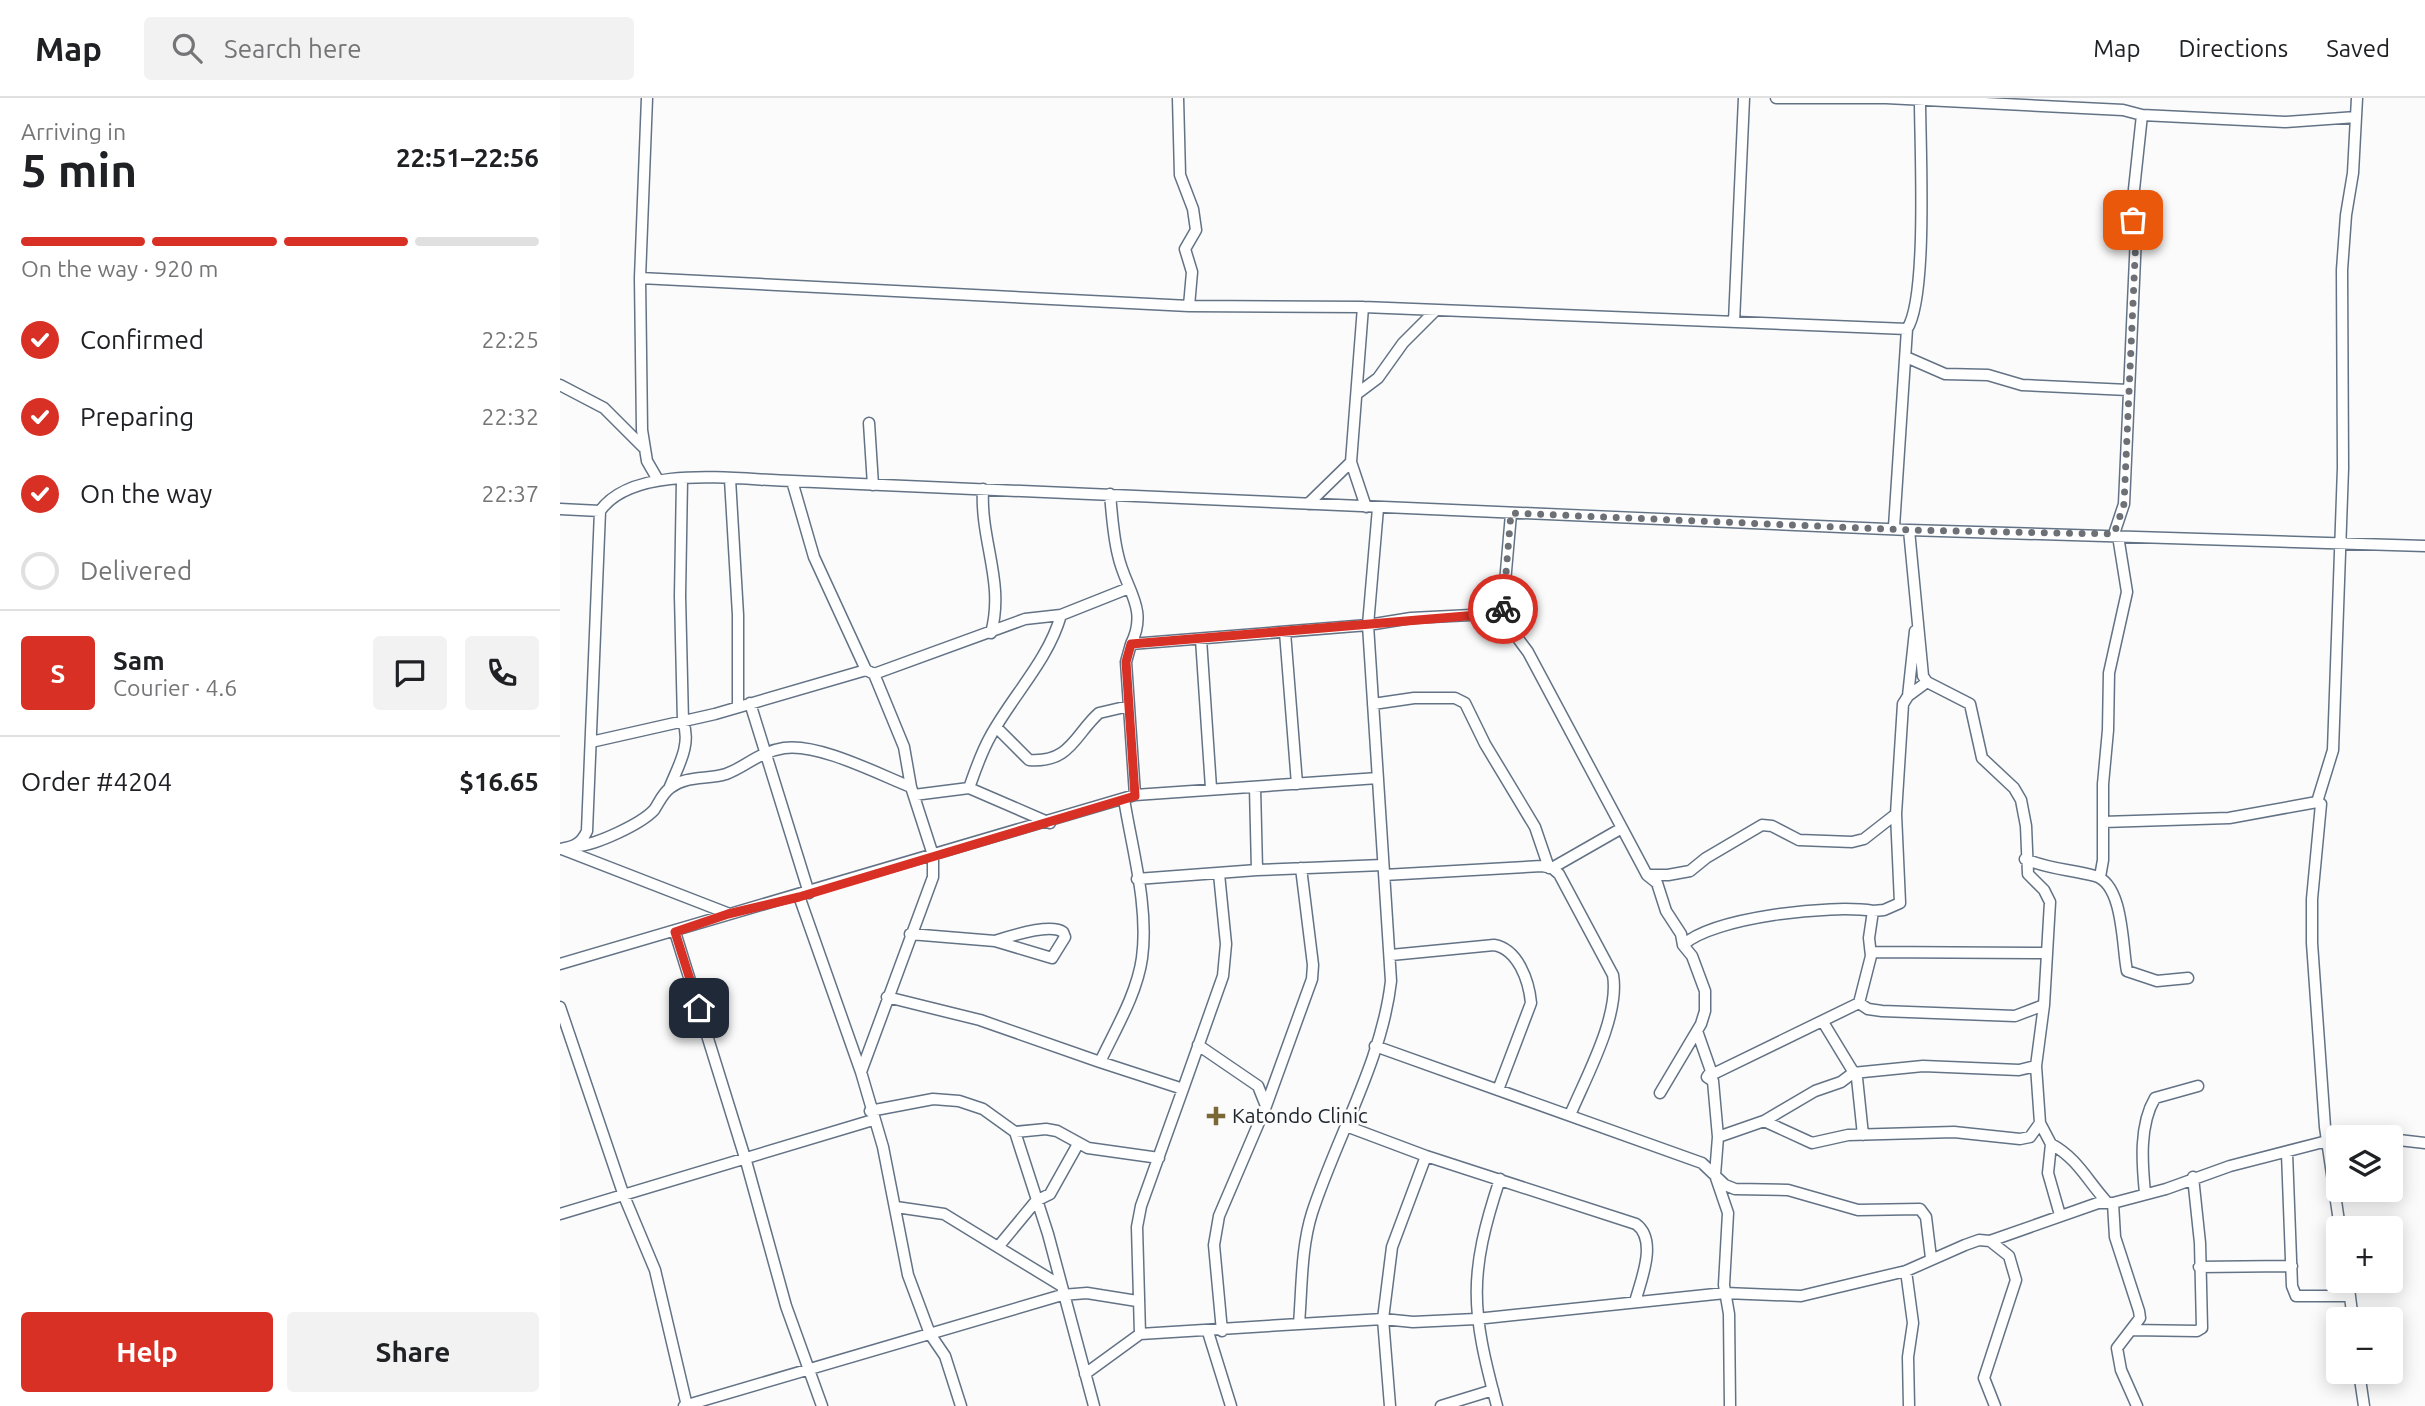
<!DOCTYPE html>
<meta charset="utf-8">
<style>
body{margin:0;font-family:Ubuntu,sans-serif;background:#f2f2f2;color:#202124;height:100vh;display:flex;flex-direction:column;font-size:26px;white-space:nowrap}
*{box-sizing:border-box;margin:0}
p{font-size:23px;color:#757577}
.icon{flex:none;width:38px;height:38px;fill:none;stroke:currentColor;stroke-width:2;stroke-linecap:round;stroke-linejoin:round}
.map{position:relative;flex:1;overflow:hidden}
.sheet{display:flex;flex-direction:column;background:#fff;width:560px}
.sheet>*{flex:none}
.fabs{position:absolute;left:1766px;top:1027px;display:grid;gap:14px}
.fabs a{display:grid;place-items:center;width:77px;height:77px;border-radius:7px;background:#fff;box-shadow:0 4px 18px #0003;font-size:35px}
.pin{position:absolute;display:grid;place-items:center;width:60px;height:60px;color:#fff;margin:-30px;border-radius:14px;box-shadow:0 4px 10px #0006}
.courier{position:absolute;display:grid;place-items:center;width:70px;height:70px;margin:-35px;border:5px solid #d93025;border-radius:50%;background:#fff;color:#222;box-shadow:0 2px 9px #0007}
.overview em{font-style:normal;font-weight:700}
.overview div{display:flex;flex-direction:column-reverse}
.overview{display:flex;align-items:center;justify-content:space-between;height:119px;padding:0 21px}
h1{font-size:46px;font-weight:700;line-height:52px}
.bar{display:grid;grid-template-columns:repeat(4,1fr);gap:10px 7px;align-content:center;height:84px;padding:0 21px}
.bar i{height:9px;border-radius:5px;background:#e0e0e0}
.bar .active{background:#d93025}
.bar p{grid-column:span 4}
.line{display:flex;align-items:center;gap:18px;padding:0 21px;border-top:2px solid #e0e0e0}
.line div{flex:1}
.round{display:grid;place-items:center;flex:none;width:74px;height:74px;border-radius:7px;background:#f2f2f2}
ol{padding:0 21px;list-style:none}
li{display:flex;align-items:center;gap:21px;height:77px}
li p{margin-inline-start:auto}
li .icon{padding:7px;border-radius:50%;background:#d93025;color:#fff;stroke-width:4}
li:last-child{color:#757577}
li i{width:38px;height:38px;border:4px solid #e0e0e0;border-radius:50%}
.cta{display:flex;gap:14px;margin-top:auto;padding:14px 21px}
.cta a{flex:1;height:80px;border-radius:7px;background:#d93025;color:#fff;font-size:28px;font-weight:700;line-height:80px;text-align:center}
.cta a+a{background:#f2f2f2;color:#202124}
header{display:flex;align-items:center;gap:42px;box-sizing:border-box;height:98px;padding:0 35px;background:#fff;border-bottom:2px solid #e0e0e0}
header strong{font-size:33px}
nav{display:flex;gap:38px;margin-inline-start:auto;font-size:24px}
.search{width:490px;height:63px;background:#f2f2f2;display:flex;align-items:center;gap:18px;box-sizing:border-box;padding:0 24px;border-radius:7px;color:#757577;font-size:26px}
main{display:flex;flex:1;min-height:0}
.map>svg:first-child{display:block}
</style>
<header>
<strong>Map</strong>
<div class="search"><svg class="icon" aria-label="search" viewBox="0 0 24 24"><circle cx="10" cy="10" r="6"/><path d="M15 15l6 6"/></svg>Search here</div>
<nav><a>Map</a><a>Directions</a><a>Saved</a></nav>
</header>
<main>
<section class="sheet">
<div class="overview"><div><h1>5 min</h1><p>Arriving in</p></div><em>22:51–22:56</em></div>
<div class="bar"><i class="active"></i><i class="active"></i><i class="active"></i><i></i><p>On the way · 920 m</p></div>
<ol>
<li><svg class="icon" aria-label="check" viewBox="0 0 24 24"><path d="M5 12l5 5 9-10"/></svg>Confirmed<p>22:25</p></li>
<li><svg class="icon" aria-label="check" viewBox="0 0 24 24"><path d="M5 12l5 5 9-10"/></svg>Preparing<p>22:32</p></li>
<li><svg class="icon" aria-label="check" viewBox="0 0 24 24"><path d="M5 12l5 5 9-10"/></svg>On the way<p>22:37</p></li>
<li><i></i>Delivered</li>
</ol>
<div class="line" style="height:126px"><b class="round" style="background:#d93025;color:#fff">S</b><div><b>Sam</b><p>Courier · 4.6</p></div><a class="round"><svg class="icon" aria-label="chat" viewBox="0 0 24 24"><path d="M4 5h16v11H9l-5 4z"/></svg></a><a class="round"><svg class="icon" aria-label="phone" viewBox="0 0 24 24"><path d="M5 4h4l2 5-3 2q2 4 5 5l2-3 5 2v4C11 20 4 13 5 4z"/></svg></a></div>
<div class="line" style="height:91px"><div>Order #4204</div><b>$16.65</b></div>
<div class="cta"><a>Help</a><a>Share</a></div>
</section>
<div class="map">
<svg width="1865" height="1308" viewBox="0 0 1865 1308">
<rect width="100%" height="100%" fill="#fbfbfb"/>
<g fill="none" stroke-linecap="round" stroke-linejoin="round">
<g stroke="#637385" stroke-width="13">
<path id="minor" d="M87 0 80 180 82 332 87 363 98 382
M618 0 620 77 633 111 636 132 625 151 632 174 629 208
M1216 0H1326L1563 12 1582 17 1725 24 1796 19
M80 180 629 208 803 209 1347 231 1334 429
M1174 224 1184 0
M1347 231C1368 200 1360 47 1360 3
M1346 259 1385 276 1428 277 1462 287 1568 292
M0 287 44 310 83 349
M798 295 818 280 843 245 876 212
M309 325 313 387
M791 364 806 409
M170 381 178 517V609
M232 383 254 459 306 572 314 576 344 649 351 689 373 757V779L301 974
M423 391C420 443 445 484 431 535
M550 396C552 417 553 437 558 457 565 491 589 510 571 546
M748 406 791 364 803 209
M818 410 808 527 851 520 931 516 942 519 968 554 1062 730 992 770
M0 411 40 413
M1554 436 1564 406 1576 138 1572 110 1582 17
M942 519 951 416
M725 534 737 686
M641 541 651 690
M314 576 465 521 501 517 569 490
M1348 598 1355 533
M190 605 249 795
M813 606 854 600H895L905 605 925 646 975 729 989 770
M436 629 469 662C511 665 515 636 539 615L569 608
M31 644 155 616 306 572
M695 689 697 772
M409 690C415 673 421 655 430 639 452 598 488 563 501 517
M109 691C117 670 132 647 123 624L120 498 122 381
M354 697 409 690 490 725
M564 701C572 751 589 809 582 860 577 896 555 932 540 964L623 991 581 1108 577 1129 580 1236 739 1226C742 1189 741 1150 752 1115 777 1038 822 963 831 883L808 527 571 546 566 564 575 697
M1543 724 1669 720 1757 704
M1062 730 1087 777 1097 785 1106 813 1121 836 1123 847 1132 858 1145 893V913L1141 926 1100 995
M17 748C36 747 81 726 94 712 99 705 102 696 110 690 127 677 146 682 166 676 186 669 198 654 224 650 259 645 318 676 351 689
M0 751C14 749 21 746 27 733L40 413C74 365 179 382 232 383L1349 432 1865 448
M2 751 167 815
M1465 761C1491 772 1510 771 1535 778 1564 786 1562 850 1567 873L1597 883 1628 880
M824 777 982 768 992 770 999 776 1053 877C1060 918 1026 979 1010 1017
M1088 777H1108L1130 773 1146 760 1202 727 1212 728 1239 742 1292 744 1304 741 1336 716
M1540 779 1543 762V686L1548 632 1549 575 1567 494 1558 438
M577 781 697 772 823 767
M239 798 301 974 323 1049 348 1177 370 1236 385 1258 401 1308
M1313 813 1324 812 1340 805 1336 716 1343 606 1348 598 1367 584
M115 834 186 1063 226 1208 262 1308
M350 836 435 843 492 860 505 839 503 834C490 825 450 838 435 843
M1123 847C1153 819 1272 806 1313 813L1309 840 1311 858 1299 905 1147 979
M1311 854 1486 855
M831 857 934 847C958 851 969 883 971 905L938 992
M0 866 575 697 818 680
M327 899 420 922 540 964
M1299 905 1308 911 1322 913 1455 918 1484 907
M0 909 64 1098 95 1172 127 1308
M1263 924 1297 980 1303 1037
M1137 933 1151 973 1147 979 1153 983 1158 1039 1155 1077 1168 1115 1164 1187 1169 1216 1170 1308
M638 947 698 988 706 1008 752 881 753 867 741 770
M815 948 1142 1065 1165 1087 1175 1091 1228 1092 1298 1112 1360 1111 1366 1119 1371 1160
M623 991 663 878 666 846 659 776
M310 1013 373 1001 399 1003 423 1011 455 1034 488 1136 534 1308
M1204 1023 1252 1045 1288 1037 1394 1034 1460 1041 1470 1039 1480 1025 1476 968 1484 907 1490 804 1484 792 1468 776 1466 728 1461 702 1454 690 1422 660 1410 606 1367 584 1363 578 1349 432
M1480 1025 1491 1046 1488 1075 1500 1117
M786 1028 866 1058 1076 1126C1098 1142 1081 1182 1075 1204
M455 1034 486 1031 497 1033 528 1050 599 1060
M1158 1039 1204 1023 1255 993 1281 984 1293 975 1363 968 1459 972 1476 968
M1830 1041 1865 1045
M1491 1046C1517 1060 1527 1082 1546 1103
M1727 1055 1732 1188 1736 1198H1790
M1585 1095C1582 1065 1579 1027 1595 1000L1638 988
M1553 1105 1555 1139 1579 1213 1580 1220 1557 1250 1561 1272 1577 1308
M336 1109 384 1116 500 1187
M0 1116 313 1022
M1780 1130 1765 1029 1752 845V801L1761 706 1757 704 1773 652 1783 370 1782 172 1786 117 1793 75 1797 0
M1430 1143 1449 1158 1456 1182 1424 1280 1435 1308
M438 1149 476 1103 490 1096 518 1046
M1639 1169 1732 1168
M1346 1173 1353 1225 1348 1259 1349 1308
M1788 1183 1793 1222
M739 1226 823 1221 832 1149 866 1058
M1571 1232 1637 1233 1642 1230 1640 1145 1633 1079
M662 1233 654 1147 659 1118 706 1008
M648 1234 671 1308
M1799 1274 1804 1308
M525 1276 580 1236
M124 1308 502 1197 527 1195 577 1203
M830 1308 823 1221 853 1224 916 1221 1165 1195 1241 1198 1346 1173 1405 1147 1419 1142 1430 1143 1538 1105H1553L1606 1091 1670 1068 1767 1043 1778 1044
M881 1308 933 1292
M937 1308C911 1212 908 1177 940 1081"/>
</g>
<use href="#minor" stroke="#fff" stroke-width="10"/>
</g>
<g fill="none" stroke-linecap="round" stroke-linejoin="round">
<path stroke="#6d7176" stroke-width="7" stroke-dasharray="0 12.6" d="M943 511 951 415 1349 432 1554 436 1564 406 1576 138 1573 122"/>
<path stroke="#d93025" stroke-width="9" d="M139 910 115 834 168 816 239 799 575 698 566 564 571 546 930 516 942 519 943 511"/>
</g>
<path fill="#7b6736" stroke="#fbfbfb" stroke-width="2.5" d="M652.5 1007.5h7v7h7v7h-7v7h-7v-7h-7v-7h7z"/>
<g text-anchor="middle" stroke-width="5" stroke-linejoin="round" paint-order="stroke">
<g font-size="21" fill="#20272e" stroke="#fbfbfb" text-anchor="start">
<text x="672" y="1025">Katondo Clinic</text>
</g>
</g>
</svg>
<div class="fabs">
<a><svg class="icon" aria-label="layers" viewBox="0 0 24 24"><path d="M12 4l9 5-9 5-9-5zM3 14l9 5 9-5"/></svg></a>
<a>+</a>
<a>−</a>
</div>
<div class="pin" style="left:1573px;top:122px;background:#ea580c"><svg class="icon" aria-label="bag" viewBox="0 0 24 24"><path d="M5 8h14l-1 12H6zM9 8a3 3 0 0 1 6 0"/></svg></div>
<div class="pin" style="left:139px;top:910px;background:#1f2937"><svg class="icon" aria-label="home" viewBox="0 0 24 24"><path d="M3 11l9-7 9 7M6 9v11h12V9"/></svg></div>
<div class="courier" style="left:943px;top:511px"><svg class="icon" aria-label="bike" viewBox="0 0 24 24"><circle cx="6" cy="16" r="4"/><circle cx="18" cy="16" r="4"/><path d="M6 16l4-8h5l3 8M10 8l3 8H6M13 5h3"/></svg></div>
</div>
</main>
